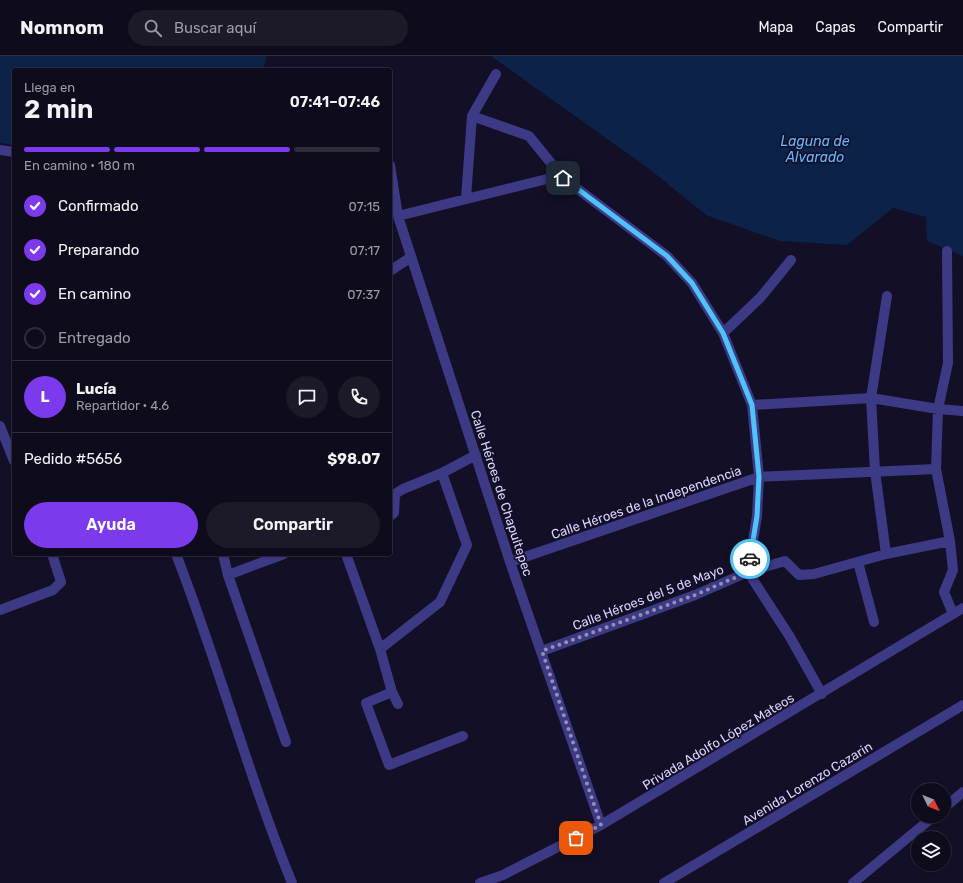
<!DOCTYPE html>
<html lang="es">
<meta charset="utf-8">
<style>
body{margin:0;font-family:Rubik,sans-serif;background:#1c1929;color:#f1f3f6;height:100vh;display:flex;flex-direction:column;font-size:15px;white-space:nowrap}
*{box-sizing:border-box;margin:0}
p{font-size:13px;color:#9b9ba3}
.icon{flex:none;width:22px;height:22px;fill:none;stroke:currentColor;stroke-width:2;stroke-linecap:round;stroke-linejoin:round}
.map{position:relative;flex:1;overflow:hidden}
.details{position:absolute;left:12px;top:12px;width:380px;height:488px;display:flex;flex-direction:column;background:#0e0b1c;border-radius:4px;box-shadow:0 1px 3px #0004,0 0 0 1px #2e2b3b}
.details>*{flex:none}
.needle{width:26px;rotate:133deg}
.fabs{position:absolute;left:911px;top:727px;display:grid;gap:8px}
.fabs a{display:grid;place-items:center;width:40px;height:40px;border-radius:50%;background:#0e0b1c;box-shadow:0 1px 3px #0004,0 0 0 1px #2e2b3b;font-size:20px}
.pin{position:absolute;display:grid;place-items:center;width:34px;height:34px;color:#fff;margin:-17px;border-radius:8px;box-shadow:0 2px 6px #0006}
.courier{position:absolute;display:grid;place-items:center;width:40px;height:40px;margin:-20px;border:3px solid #4fc3f7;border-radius:50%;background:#fff;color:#222;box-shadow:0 1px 5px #0007}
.summary em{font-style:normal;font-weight:600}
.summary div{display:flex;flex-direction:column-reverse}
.summary{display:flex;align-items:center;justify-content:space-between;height:68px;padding:0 12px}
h1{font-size:26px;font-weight:600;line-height:30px}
.bar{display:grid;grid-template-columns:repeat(4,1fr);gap:6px 4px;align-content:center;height:48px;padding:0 12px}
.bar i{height:5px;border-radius:3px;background:#2e2b3b}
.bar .on{background:#7c3aed}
.bar p{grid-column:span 4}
.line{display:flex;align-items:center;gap:10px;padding:0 12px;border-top:1px solid #2e2b3b}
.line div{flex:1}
.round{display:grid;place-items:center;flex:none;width:42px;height:42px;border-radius:21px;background:#1c1929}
ol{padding:0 12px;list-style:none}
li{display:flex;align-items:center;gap:12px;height:44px}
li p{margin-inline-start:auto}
li .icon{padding:4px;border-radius:50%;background:#7c3aed;color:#fff;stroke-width:4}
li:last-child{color:#9b9ba3}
li i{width:22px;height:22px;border:2px solid #2e2b3b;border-radius:50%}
.cta{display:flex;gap:8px;margin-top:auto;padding:8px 12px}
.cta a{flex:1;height:46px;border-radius:24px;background:#7c3aed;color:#fff;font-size:16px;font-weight:600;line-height:46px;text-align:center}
.cta a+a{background:#1c1929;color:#f1f3f6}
header{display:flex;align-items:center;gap:24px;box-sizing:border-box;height:56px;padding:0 20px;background:#0e0b1c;border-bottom:1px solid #2e2b3b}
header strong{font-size:19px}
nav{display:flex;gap:22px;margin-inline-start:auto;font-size:14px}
.search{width:280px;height:36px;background:#1c1929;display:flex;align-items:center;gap:10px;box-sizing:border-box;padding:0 14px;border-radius:22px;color:#9b9ba3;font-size:15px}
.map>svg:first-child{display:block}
</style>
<header>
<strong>Nomnom</strong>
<div class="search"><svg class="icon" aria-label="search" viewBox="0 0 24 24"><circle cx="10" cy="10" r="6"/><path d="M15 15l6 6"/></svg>Buscar aquí</div>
<nav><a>Mapa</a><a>Capas</a><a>Compartir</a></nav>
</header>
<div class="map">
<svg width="963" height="827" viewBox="0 0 963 827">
<rect width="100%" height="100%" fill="#130f26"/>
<path fill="#0c2248" d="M0 0H267L263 14H14V89L0 87Z
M491 0H963V200L927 185 926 161 893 152 847 189 780 185 706 159 648 112Z"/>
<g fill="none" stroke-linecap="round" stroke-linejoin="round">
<path stroke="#3d3a85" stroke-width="10" d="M472 60 529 80 563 122
M0 94 14 96
M390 109 398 160 510 506 601 769
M466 142 472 60 496 18
M398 160 551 122H563L667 200 692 227 723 277 752 349 759 421 757 460 748 516 790 581 822 638
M947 195 948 307 938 353 936 413 950 485 953 514 944 536 953 558
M390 215 411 201
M723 277 760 242 791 204
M752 349 871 342 938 353 963 355
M0 370 14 405
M390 460 394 457 395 438 403 433 442 417 476 399
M176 498C218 606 248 719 292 827
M223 498 228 519 286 686
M346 498 380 593 392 636 398 648
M886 498 875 415 871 342 887 240
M510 506 759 421 936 413
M858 506 874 566
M228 519 284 498
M0 554 53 534 61 526 52 498
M380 593 440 546 467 489 442 417
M542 595 695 539 748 516 785 505 799 519 814 518 886 498 950 485
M392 636 366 647 389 709 463 680
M944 752 963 736
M480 827 503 819 601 769 963 552
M664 827 963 649
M853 827 934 760"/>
</g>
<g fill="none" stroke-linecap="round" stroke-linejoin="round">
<path stroke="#948fb3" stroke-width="4" stroke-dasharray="0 7.2" d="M576 782 601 769 542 595 695 539 748 516 750 503"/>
<path stroke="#4fc3f7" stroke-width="5" d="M563 122 667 200 692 227 723 277 752 349 759 421 757 460 750 503"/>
</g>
<g text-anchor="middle" stroke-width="3.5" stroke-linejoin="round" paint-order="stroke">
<g font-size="13" fill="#d9d4ff" stroke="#130f26">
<text transform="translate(502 437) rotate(72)" y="5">Calle Héroes de Chapultepec</text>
<text transform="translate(646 446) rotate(-19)" y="5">Calle Héroes de la Independencia</text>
<text transform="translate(648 541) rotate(-21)" y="5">Calle Héroes del 5 de Mayo</text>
<text transform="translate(718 685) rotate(-31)" y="5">Privada Adolfo López Mateos</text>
<text transform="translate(807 727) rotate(-31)" y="5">Avenida Lorenzo Cazarin</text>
</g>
<g font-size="14" font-style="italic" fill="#62b6ff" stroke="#130f26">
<text x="815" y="90">Laguna de<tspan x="815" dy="16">Alvarado</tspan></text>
</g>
</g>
</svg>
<div class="fabs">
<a><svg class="needle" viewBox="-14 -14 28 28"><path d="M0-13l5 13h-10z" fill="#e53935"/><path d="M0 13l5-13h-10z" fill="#9b9ba3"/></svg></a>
<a><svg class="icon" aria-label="layers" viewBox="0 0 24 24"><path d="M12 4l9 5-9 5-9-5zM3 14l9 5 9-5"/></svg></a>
</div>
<div class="pin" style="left:576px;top:782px;background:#ea580c"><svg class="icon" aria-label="bag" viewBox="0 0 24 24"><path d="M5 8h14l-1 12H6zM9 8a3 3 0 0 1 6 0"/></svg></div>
<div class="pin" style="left:563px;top:122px;background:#1f2937"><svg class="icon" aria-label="home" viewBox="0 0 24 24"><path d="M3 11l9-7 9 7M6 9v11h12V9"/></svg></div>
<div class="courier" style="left:750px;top:503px"><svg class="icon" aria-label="car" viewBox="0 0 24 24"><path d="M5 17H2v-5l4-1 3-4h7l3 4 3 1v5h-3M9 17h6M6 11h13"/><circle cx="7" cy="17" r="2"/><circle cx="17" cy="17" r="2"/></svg></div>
<section class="details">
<div class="summary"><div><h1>2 min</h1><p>Llega en</p></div><em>07:41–07:46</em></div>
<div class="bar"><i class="on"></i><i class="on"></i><i class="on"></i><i></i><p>En camino · 180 m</p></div>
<ol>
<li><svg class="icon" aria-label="check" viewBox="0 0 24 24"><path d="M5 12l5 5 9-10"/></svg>Confirmado<p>07:15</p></li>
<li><svg class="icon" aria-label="check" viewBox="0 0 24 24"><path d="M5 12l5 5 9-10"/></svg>Preparando<p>07:17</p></li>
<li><svg class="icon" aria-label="check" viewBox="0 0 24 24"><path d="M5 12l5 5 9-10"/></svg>En camino<p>07:37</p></li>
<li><i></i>Entregado</li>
</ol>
<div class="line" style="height:72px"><b class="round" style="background:#7c3aed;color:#fff">L</b><div><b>Lucía</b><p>Repartidor · 4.6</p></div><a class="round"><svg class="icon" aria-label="chat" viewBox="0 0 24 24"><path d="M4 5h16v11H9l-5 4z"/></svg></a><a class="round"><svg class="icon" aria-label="phone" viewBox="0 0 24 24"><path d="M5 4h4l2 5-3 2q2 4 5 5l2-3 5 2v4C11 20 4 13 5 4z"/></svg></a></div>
<div class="line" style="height:52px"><div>Pedido #5656</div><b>$98.07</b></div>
<div class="cta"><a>Ayuda</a><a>Compartir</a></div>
</section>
</div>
